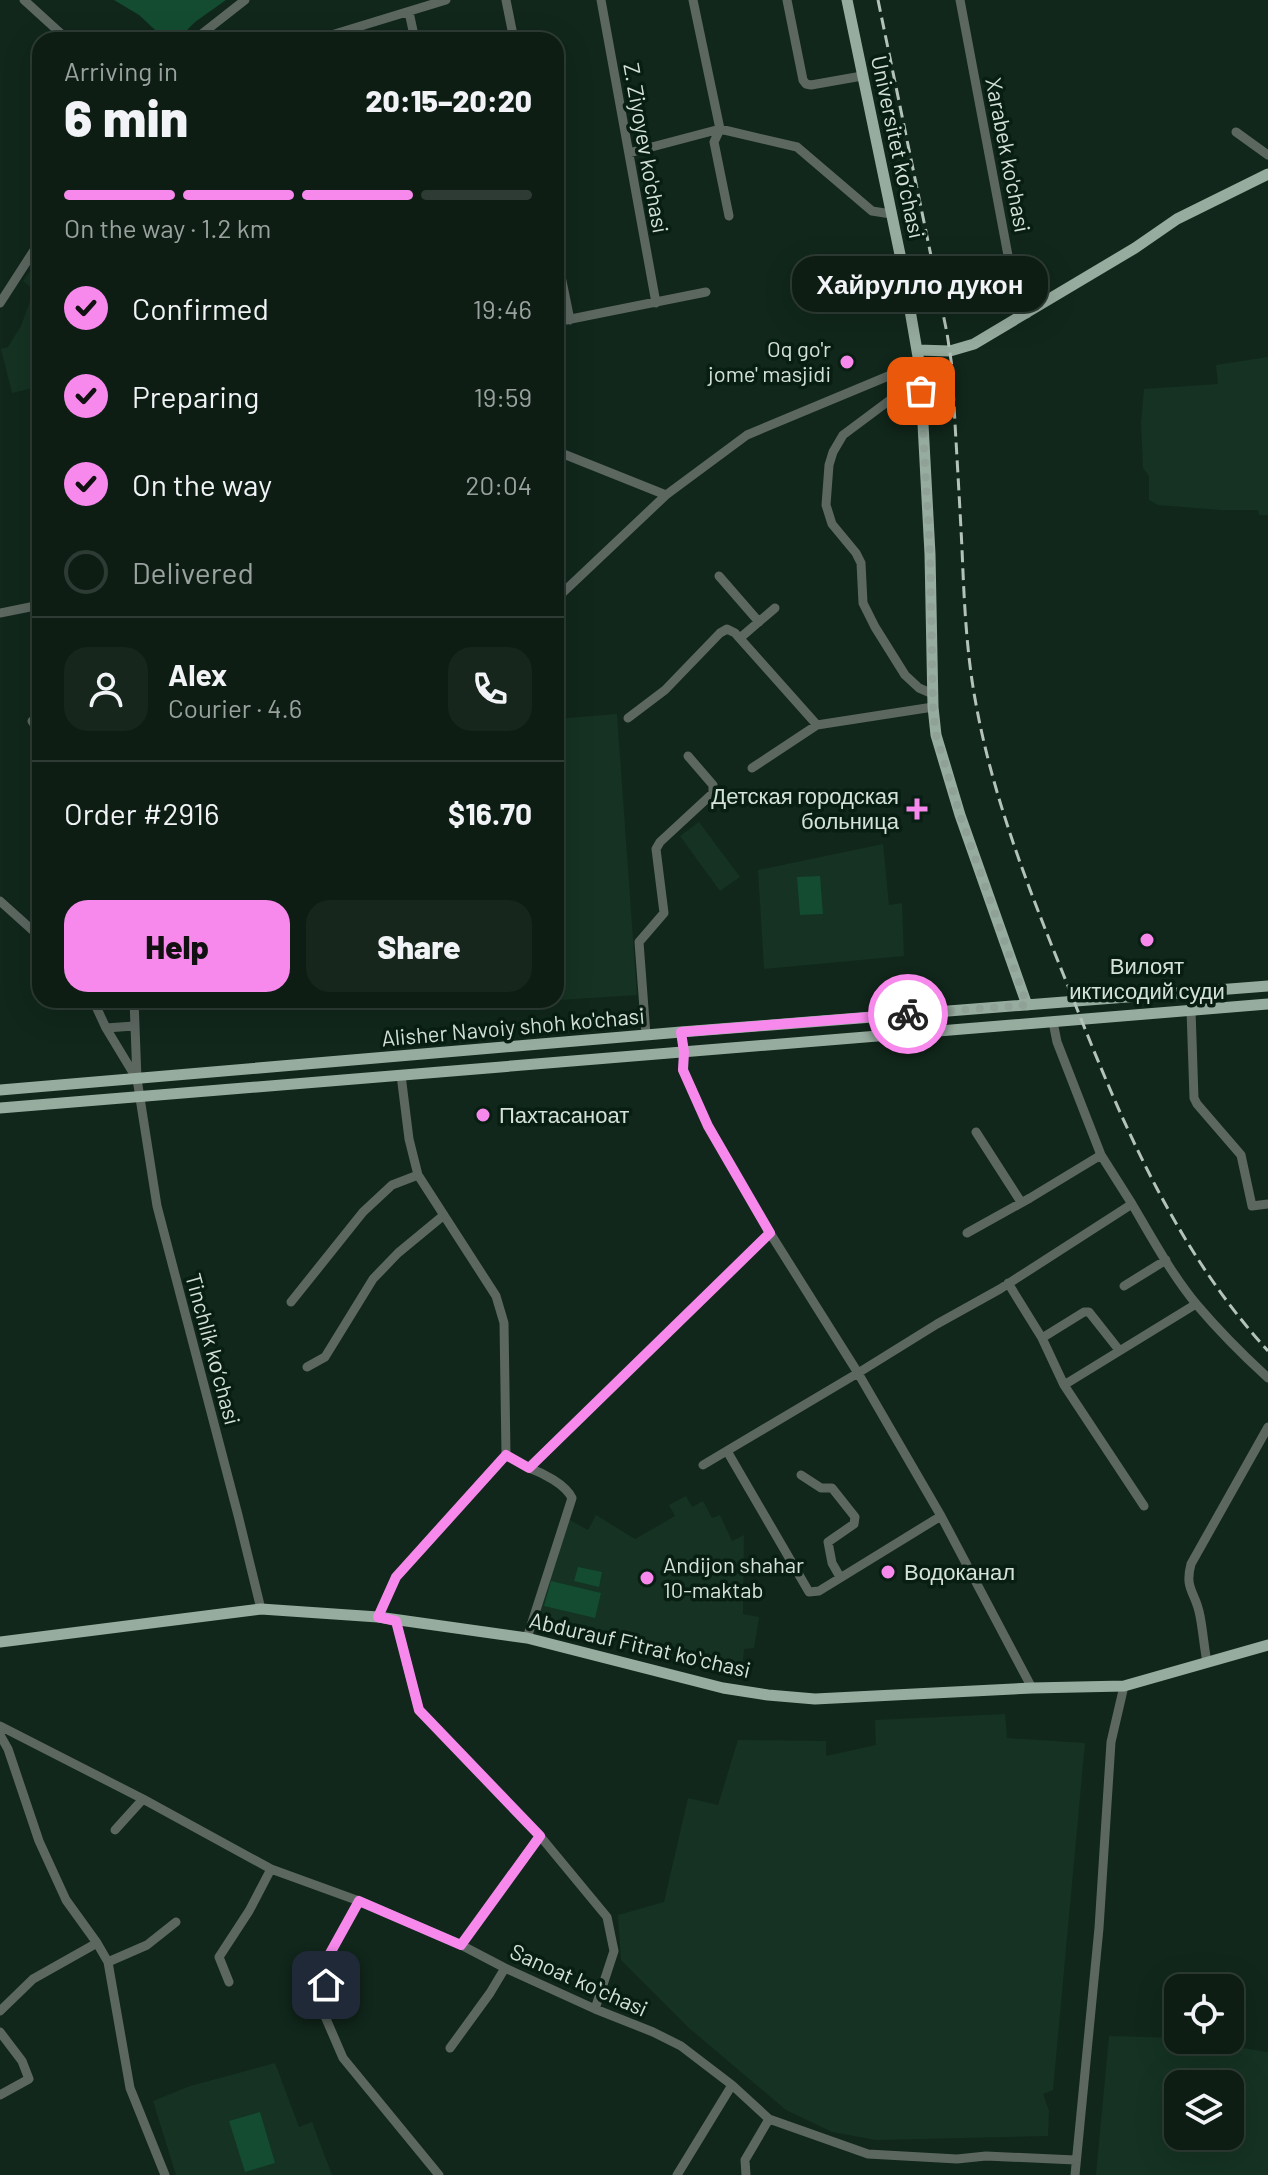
<!DOCTYPE html>
<meta charset="utf-8">
<style>
body{margin:0;font-family:Barlow,sans-serif;background:#16261d;color:#f1f3f6;height:100vh;display:flex;flex-direction:column;font-size:30px;white-space:nowrap}
*{box-sizing:border-box;margin:0}
p{font-size:26px;color:#9aa2a0}
.icon{flex:none;width:44px;height:44px;fill:none;stroke:currentColor;stroke-width:2;stroke-linecap:round;stroke-linejoin:round}
.map{position:relative;flex:1;overflow:hidden}
.details{position:absolute;left:32px;top:32px;width:532px;height:976px;display:flex;flex-direction:column;background:#0d1d14;border-radius:24px;box-shadow:0 8px 32px #0002,0 0 0 2px #2d3b34}
.details>*{flex:none}
.buttons{position:absolute;left:1164px;top:1974px;display:grid;gap:16px}
.buttons a{display:grid;place-items:center;width:80px;height:80px;border-radius:16px;background:#0d1d14;box-shadow:0 8px 32px #0002,0 0 0 2px #2d3b34;font-size:40px}
.pin{position:absolute;display:grid;place-items:center;width:68px;height:68px;color:#fff;margin:-34px;border-radius:16px;box-shadow:0 4px 12px #0006}
.courier{position:absolute;display:grid;place-items:center;width:80px;height:80px;margin:-40px;border:6px solid #f788ec;border-radius:50%;background:#fff;color:#222;box-shadow:0 2px 10px #0007}
.bubble{position:absolute;height:56px;border-radius:24px;background:#0d1d14;box-shadow:0 8px 32px #0002,0 0 0 2px #2d3b34;font-size:26px;font-weight:800;line-height:56px;text-align:center}
.overview em{font-style:normal;font-weight:800}
.overview div{display:flex;flex-direction:column-reverse}
.overview{display:flex;align-items:center;justify-content:space-between;height:136px;padding:0 32px}
h1{font-size:52px;font-weight:800;line-height:60px}
.bar{display:grid;grid-template-columns:repeat(4,1fr);gap:12px 8px;align-content:center;height:96px;padding:0 32px}
.bar i{height:10px;border-radius:6px;background:#2d3b34}
.bar .active{background:#f788ec}
.bar p{grid-column:span 4}
.line{display:flex;align-items:center;gap:20px;padding:0 32px;border-top:2px solid #2d3b34}
.line div{flex:1}
.round{display:grid;place-items:center;flex:none;width:84px;height:84px;border-radius:24px;background:#16261d}
ol{padding:0 32px;list-style:none}
li{display:flex;align-items:center;gap:24px;height:88px}
li p{margin-inline-start:auto}
li .icon{padding:8px;border-radius:50%;background:#f788ec;color:#111;stroke-width:4}
li:last-child{color:#9aa2a0}
li i{width:44px;height:44px;border:4px solid #2d3b34;border-radius:50%}
.primary-button{display:flex;gap:16px;margin-top:auto;padding:16px 32px}
.primary-button a{flex:1;height:92px;border-radius:24px;background:#f788ec;color:#111;font-size:32px;font-weight:800;line-height:92px;text-align:center}
.primary-button a+a{background:#16261d;color:#f1f3f6}
.map>svg:first-child{display:block}
</style>
<div class="map">
<svg width="1268" height="2175" viewBox="0 0 1268 2175">
<rect width="100%" height="100%" fill="#11271b"/>
<path fill="#153222" fill-rule="evenodd" d="M40 257V419L38 418 33 388 12 393 1 349 8 347 21 326 34 290 23 281Z
M1268 357V515H1259L1258 510H1220L1158 505 1149 500V476L1143 468 1141 423 1144 389 1218 384 1216 365Z
M617 714 637 995 560 1000 556 935V719Z
M699 822 740 877 720 891 680 836Z
M883 844 889 905 902 903 904 956 764 969 758 870Z
M400 1000H494L404 1007Z
M686 1496 692 1507 703 1501 712 1518 720 1515 732 1541 744 1535 743 1614 759 1617 754 1648 744 1649 742 1672 537 1617 568 1519 588 1530 596 1515 635 1539 675 1516 669 1505Z
M1005 1714 1007 1738 1085 1743 1053 2090 1043 2094 1049 2111 1048 2136 876 2140 832 2132 786 2110 689 2028 621 1960 618 1915 664 1902 688 1798 718 1805 738 1740 826 1741V1756L876 1745 875 1720Z
M1109 2036 1178 2038 1268 2052V2175H1096ZM1178 2084H1230V2136H1178Z
M275 2063 299 2127 312 2122 332 2175H176L153 2101 190 2086Z"/>
<path fill="#134c31" d="M114 0H226L195 22 177 40H166L139 15Z
M820 876 823 914 800 915 797 877Z
M578 1567 602 1572 599 1587 574 1581Z
M551 1581 601 1593 595 1618 544 1606Z
M260 2112 275 2163 245 2172 229 2121Z"/>
<g fill="none" stroke-linecap="round" stroke-linejoin="round">
<path stroke="#5c6760" stroke-width="9" d="M24 0 68 40
M506 0 514 40
M601 0 656 303
M693 0 720 129 714 142 729 216
M787 0 803 80 806 84 811 85 862 76
M960 0 1016 298 1027 314
M409 12 415 40
M194 40 245 0
M315 40 446 0
M1236 132 1268 155
M629 153 720 129 797 147 872 211 891 214
M556 252 570 320
M0 303 40 241
M556 322 706 292
M921 391 898 394 843 435 833 452 829 465 826 505 832 524 856 553 861 563 863 603 875 627 905 675 919 688 933 694
M556 451 666 495
M719 576 759 622
M556 599 666 495 747 435 898 372 920 368
M0 613 40 605
M740 638 775 608
M40 716 32 721 40 733
M628 718 665 690 720 633 727 629 735 633 817 725
M752 768 817 725 933 707
M0 901 40 937
M93 1000 106 1028 135 1076
M134 1000 137 1079 157 1206 238 1515 261 1609
M1191 1010 1194 1098 1197 1104 1241 1155 1252 1206 1268 1204
M1053 1022 1057 1042 1101 1155 1132 1204
M106 1028 134 1026
M646 1035 639 942 664 913 656 849 660 842 713 793V785L688 756
M684 1052 683 1070 708 1126 770 1233 858 1373 941 1516 1032 1688
M976 1132 1021 1202
M967 1233 1030 1198 1101 1155
M1008 1283 1042 1338 1064 1385 1144 1506
M1124 1286 1166 1260
M291 1302 363 1212 392 1185 418 1175
M1042 1338 1084 1312H1089L1119 1350
M307 1367 325 1357 373 1279 398 1253 444 1215
M1064 1385 1196 1304
M727 1451 809 1592 819 1591 941 1516
M506 1455 529 1468 770 1233
M703 1465 858 1373 937 1324 1000 1289 1132 1204C1152 1238 1172 1275 1197 1305 1219 1331 1243 1355 1268 1378
M801 1475 821 1488H832L855 1517 854 1524 828 1542 832 1563 840 1577
M378 1617 396 1577 506 1455 504 1323 496 1296 418 1175 409 1139 401 1075
M396 1621 419 1710 540 1836 607 1917 614 1951 595 2009
M527 1638 572 1498C565 1484 543 1473 529 1468
M1207 1662C1204 1647 1203 1631 1200 1616 1196 1592 1184 1590 1191 1564L1268 1427
M0 1726 143 1799 271 1869 359 1901 461 1945 505 1968 595 2009 653 2032 681 2046 732 2085 769 2119 745 2160 746 2175
M0 1735 8 1749 39 1841 66 1900 97 1943 108 1962 130 2088 165 2175
M115 1830 143 1799
M359 1901 328 1957 324 2014 343 2058 439 2175
M461 1945 540 1836
M108 1962 147 1945 176 1922
M229 1982 219 1957 249 1911 271 1869
M0 2011 33 1979 97 1943
M0 2032 22 2061 29 2079 0 2095
M450 2048 490 1993 505 1968
M769 2119 868 2154 957 2159 986 2156 1075 2160
M677 2175 732 2085
M1075 2175 1099 1928 1111 1742 1124 1686"/>
<path stroke="#96ac9e" stroke-width="11" d="M847 0 902 264 920 368 930 554 933 707 936 735 960 815 1027 1005
M918 350 950 351 974 344 1135 248 1177 219 1268 174
M0 1090 681 1032 1268 986
M0 1108 1268 1004
M0 1642 261 1609 378 1617 527 1638 723 1688 768 1695 815 1699 1032 1688 1124 1686 1268 1645"/>
<path stroke="#b4c3ba" stroke-width="3" stroke-dasharray="12 6" stroke-linecap="butt" d="M878 0 947 333 952 367C955 428 959 488 962 549 964 597 966 646 974 693 991 794 1028 887 1066 981 1118 1113 1171 1244 1268 1351"/>
</g>
<g fill="none" stroke-linecap="round" stroke-linejoin="round">
<path stroke="#90a197" stroke-width="8" stroke-dasharray="0 14.4" d="M908 1014 1027 1005 960 815 936 735 933 707 930 554 921 391"/>
<path stroke="#f788ec" stroke-width="10" d="M326 1985 328 1957 359 1901 461 1945 540 1836 419 1710 396 1621 378 1617 396 1577 506 1455 529 1468 770 1233 708 1126 683 1070 684 1052 681 1032 908 1014"/>
</g>
<g fill="#f788ec" stroke="#081e12" stroke-width="3">
<circle cx="847" cy="362" r="8"/>
<path d="M913 797h8v8h8v8h-8v8h-8v-8h-8v-8h8z"/>
<circle cx="1147" cy="940" r="8"/>
<circle cx="483" cy="1115" r="8"/>
<circle cx="888" cy="1572" r="8"/>
<circle cx="647" cy="1578" r="8"/>
</g>
<g text-anchor="middle" stroke-width="7" stroke-linejoin="round" paint-order="stroke">
<g font-size="22" fill="#d5e2da" stroke="#081e12">
<text transform="translate(898 147) rotate(78)" y="8">Universitet kо‘chasi</text>
<text transform="translate(646 148) rotate(80)" y="8">Z. Ziyoyev ko'chasi</text>
<text transform="translate(1008 155) rotate(79)" y="8">Xarabek ko'chasi</text>
<text transform="translate(513 1027) rotate(-5)" y="8">Alisher Navoiy shoh ko'chasi</text>
<text transform="translate(213 1349) rotate(75)" y="8">Tinchlik kо‘chasi</text>
<text transform="translate(640 1645) rotate(13)" y="8">Abdurauf Fitrat koʻchasi</text>
<text transform="translate(579 1980) rotate(24)" y="8">Sanoat koʻchasi</text>
</g>
<g font-size="22" fill="#d5e2da" stroke="#081e12" text-anchor="start">
<text x="831" y="357" text-anchor="end">Oq go'r<tspan x="831" dy="25">jome' masjidi</tspan></text>
<text x="899" y="804" text-anchor="end">Детская городская<tspan x="899" dy="25">больница</tspan></text>
<text x="1147" y="974" text-anchor="middle">Вилоят<tspan x="1147" dy="25">иктисодий суди</tspan></text>
<text x="499" y="1123">Пахтасаноат</text>
<text x="663" y="1573">Andijon shahar<tspan x="663" dy="25">10-maktab</tspan></text>
<text x="904" y="1580">Водоканал</text>
</g>
</g>
</svg>
<div class="buttons">
<a><svg class="icon" aria-label="locate" viewBox="0 0 24 24"><circle cx="12" cy="12" r="6"/><path d="M12 2v4M12 18v4M2 12h4M18 12h4"/></svg></a>
<a><svg class="icon" aria-label="layers" viewBox="0 0 24 24"><path d="M12 4l9 5-9 5-9-5zM3 14l9 5 9-5"/></svg></a>
</div>
<div class="pin" style="left:921px;top:391px;background:#ea580c"><svg class="icon" aria-label="bag" viewBox="0 0 24 24"><path d="M5 8h14l-1 12H6zM9 8a3 3 0 0 1 6 0"/></svg></div>
<div class="pin" style="left:326px;top:1985px;background:#1f2937"><svg class="icon" aria-label="home" viewBox="0 0 24 24"><path d="M3 11l9-7 9 7M6 9v11h12V9"/></svg></div>
<div class="courier" style="left:908px;top:1014px"><svg class="icon" aria-label="bike" viewBox="0 0 24 24"><circle cx="6" cy="16" r="4"/><circle cx="18" cy="16" r="4"/><path d="M6 16l4-8h5l3 8M10 8l3 8H6M13 5h3"/></svg></div>
<div class="bubble" style="left:792px;top:256px;width:256px">Хайрулло дукон</div>
<section class="details">
<div class="overview"><div><h1>6 min</h1><p>Arriving in</p></div><em>20:15–20:20</em></div>
<div class="bar"><i class="active"></i><i class="active"></i><i class="active"></i><i></i><p>On the way · 1.2 km</p></div>
<ol>
<li><svg class="icon" aria-label="check" viewBox="0 0 24 24"><path d="M5 12l5 5 9-10"/></svg>Confirmed<p>19:46</p></li>
<li><svg class="icon" aria-label="check" viewBox="0 0 24 24"><path d="M5 12l5 5 9-10"/></svg>Preparing<p>19:59</p></li>
<li><svg class="icon" aria-label="check" viewBox="0 0 24 24"><path d="M5 12l5 5 9-10"/></svg>On the way<p>20:04</p></li>
<li><i></i>Delivered</li>
</ol>
<div class="line" style="height:144px"><a class="round"><svg class="icon" aria-label="person" viewBox="0 0 24 24"><circle cx="12" cy="8" r="4"/><path d="M4 21q1-7 8-7t8 7"/></svg></a><div><b>Alex</b><p>Courier · 4.6</p></div><a class="round"><svg class="icon" aria-label="phone" viewBox="0 0 24 24"><path d="M5 4h4l2 5-3 2q2 4 5 5l2-3 5 2v4C11 20 4 13 5 4z"/></svg></a></div>
<div class="line" style="height:104px"><div>Order #2916</div><b>$16.70</b></div>
<div class="primary-button"><a>Help</a><a>Share</a></div>
</section>
</div>
